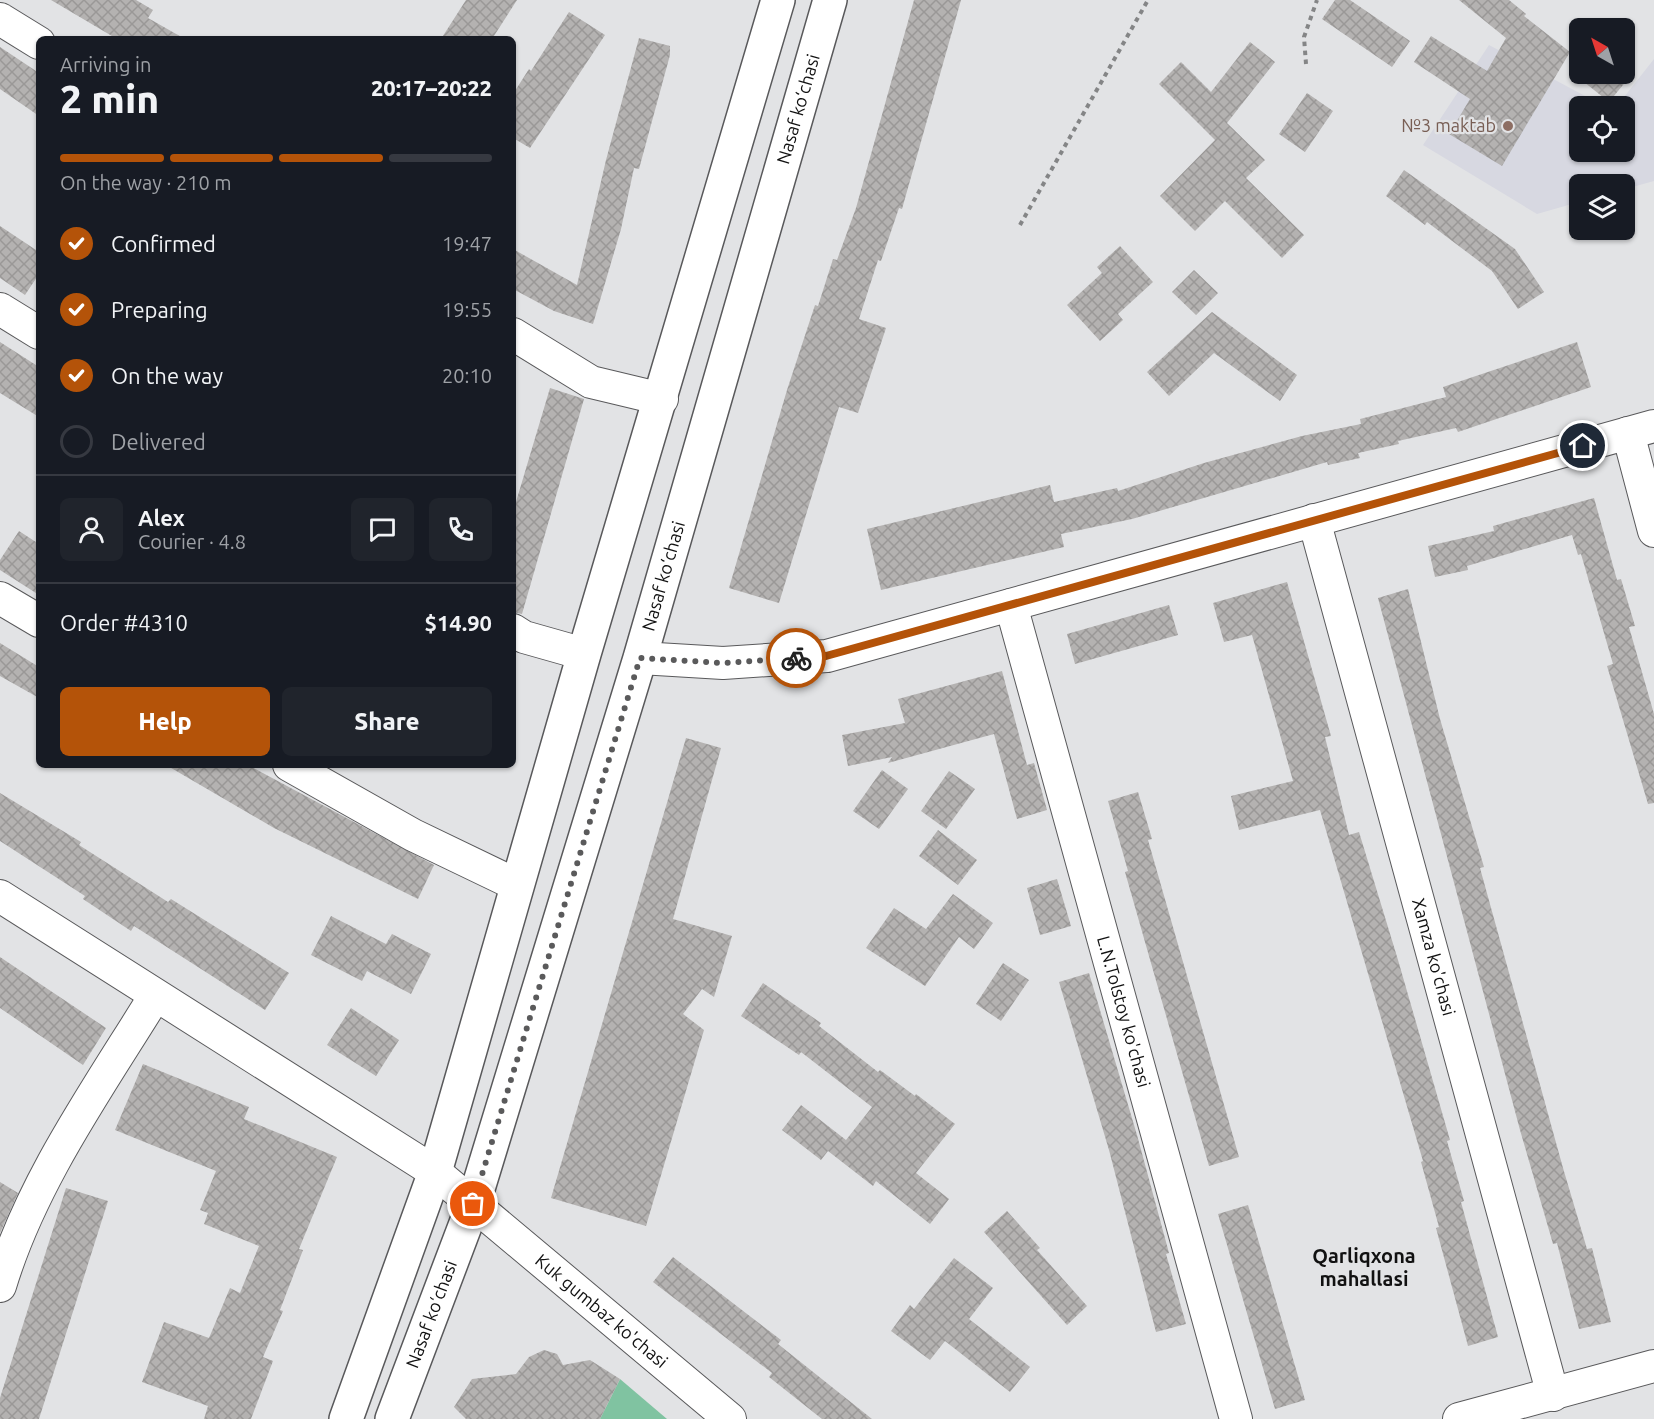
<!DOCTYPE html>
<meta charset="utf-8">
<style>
body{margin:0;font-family:Ubuntu,sans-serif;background:#20242c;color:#f1f3f6;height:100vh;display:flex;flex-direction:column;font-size:22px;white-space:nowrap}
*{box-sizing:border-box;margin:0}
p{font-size:20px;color:#9ea1a6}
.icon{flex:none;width:33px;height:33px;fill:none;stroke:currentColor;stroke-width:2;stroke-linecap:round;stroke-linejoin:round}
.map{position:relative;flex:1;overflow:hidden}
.drawer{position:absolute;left:36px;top:36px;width:480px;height:732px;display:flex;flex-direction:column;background:#171b24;border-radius:9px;box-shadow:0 2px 4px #0004}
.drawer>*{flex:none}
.needle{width:39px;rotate:321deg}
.controls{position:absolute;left:1569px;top:18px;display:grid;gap:12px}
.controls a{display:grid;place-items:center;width:66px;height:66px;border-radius:9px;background:#171b24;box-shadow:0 2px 4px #0004;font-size:30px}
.pin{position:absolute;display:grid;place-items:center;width:51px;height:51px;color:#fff;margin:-26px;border:3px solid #fff;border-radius:50%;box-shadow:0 2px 6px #0007}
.courier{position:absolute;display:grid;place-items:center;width:60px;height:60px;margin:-30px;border:4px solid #b45309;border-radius:50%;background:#fff;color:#222;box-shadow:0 2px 8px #0007}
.summary em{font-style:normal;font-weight:800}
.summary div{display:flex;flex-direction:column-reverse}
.summary{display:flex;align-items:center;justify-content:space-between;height:102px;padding:0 24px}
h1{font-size:39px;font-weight:800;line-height:45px}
.bar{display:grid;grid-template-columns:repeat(4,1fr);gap:9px 6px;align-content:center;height:72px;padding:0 24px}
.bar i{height:8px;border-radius:4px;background:#363941}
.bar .selected{background:#b45309}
.bar p{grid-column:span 4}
.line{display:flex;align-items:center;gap:15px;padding:0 24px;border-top:2px solid #363941}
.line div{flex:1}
.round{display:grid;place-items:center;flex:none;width:63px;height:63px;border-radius:9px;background:#20242c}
ol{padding:0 24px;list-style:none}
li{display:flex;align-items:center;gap:18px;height:66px}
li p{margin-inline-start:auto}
li .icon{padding:6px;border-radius:50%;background:#b45309;color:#fff;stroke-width:4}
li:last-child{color:#9ea1a6}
li i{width:33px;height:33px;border:3px solid #363941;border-radius:50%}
.primary-button{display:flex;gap:12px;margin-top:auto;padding:12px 24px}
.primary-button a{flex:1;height:69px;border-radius:9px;background:#b45309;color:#fff;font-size:24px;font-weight:800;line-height:69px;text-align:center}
.primary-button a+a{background:#20242c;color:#f1f3f6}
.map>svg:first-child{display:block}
</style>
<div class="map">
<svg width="1654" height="1419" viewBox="0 0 1654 1419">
<defs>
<pattern id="building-cross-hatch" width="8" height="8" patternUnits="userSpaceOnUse" patternTransform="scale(1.5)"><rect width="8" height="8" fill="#b4b2b1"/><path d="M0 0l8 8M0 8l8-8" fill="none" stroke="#9a9897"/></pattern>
</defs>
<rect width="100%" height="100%" fill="#e2e3e5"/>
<path fill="#d7d8e1" d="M1489 45 1604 106H1580V152H1624V106H1617L1654 59V181L1625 189 1624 184H1580L1579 202 1537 214 1423 145Z"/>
<path fill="#80c3a1" d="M620 1379 667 1419H600Z"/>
<path fill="url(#building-cross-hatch)" d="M51 0H136L153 10 148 18 185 39H117Z
M466 0H517L492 39H441Z
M914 0H961L902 209 899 208 881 261 878 260 859 319 886 328 858 413 839 407 779 603 729 588 787 390 815 305 818 306 833 259 837 260 856 208Z
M1335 0H1350L1410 41 1392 67 1322 19Z
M1459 0H1509L1526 14 1524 16 1570 52 1502 166 1449 134 1470 99 1414 62 1431 36 1487 71 1506 38Z
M569 12 605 35 530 148 513 138V94L529 69 531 71Z
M639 38 670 46V55L639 169 634 168 621 229 593 324 554 311 513 289V249L577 285 606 160Z
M1250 42 1275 62 1227 123 1265 160 1246 178 1304 235 1282 258 1225 201 1195 231 1160 196 1215 140 1159 84 1181 62 1211 92Z
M0 47 39 73V116L0 89Z
M1574 74H1632L1609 102Z
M1307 93 1333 111 1305 152 1279 134Z
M1404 170 1515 249 1544 292 1518 309 1492 271 1427 222 1425 225 1386 196Z
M0 226 39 252V274L25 295 0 278Z
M1120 246 1153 282 1118 314 1123 320 1100 341 1067 305 1102 273 1097 267Z
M1194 270 1218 293 1196 315 1172 292Z
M1212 312 1297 375 1280 401 1214 353 1169 396 1147 372Z
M0 342 39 367V417L0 393Z
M1577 342 1591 387 1458 432 1456 428 1398 441 1399 444 1358 453 1360 458 1328 465 1327 462 1132 519 1061 534 1064 547 881 590 867 529 1050 485 1054 502 1117 488 1118 491 1204 463 1302 436 1361 424 1360 419 1446 397 1443 387Z
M550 388 584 399 522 614 513 612V512Z
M1594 498 1617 580 1621 579 1635 626 1629 627 1654 714V803L1648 804 1607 666 1613 664 1581 554 1578 555 1572 535 1467 566 1468 570 1435 577 1428 546 1494 531 1493 526Z
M19 531 39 544V595L0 570V560Z
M1287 582 1331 736 1325 737 1349 835 1359 832 1398 960 1450 1140 1447 1141 1464 1201 1461 1202 1498 1337 1468 1346 1436 1228 1439 1227 1421 1162 1423 1161 1320 810 1239 830 1231 796 1293 781 1252 635 1224 642 1213 603Z
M1408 589 1440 719 1484 867 1480 868 1563 1168 1587 1249 1592 1248 1611 1322 1579 1329 1557 1243 1553 1244 1520 1130 1378 598Z
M1169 605 1178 635 1075 664 1067 634Z
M0 643 39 667V698L0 676Z
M1002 671 1027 765 1034 763 1047 810 1017 819 994 734 888 763 892 757 848 766 842 735 905 723 898 699Z
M686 738 721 748 673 919 732 936 714 997 702 989 683 1014 704 1030 646 1226 551 1198Z
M166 765H248L434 865 418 899 274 828Z
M882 770 908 789 879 829 853 811Z
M949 771 975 789 946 829 921 811Z
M1138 792 1152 839 1148 840 1239 1157 1209 1166 1125 872 1128 871 1108 801Z
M0 793 81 842 79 845 168 902 171 899 289 973 265 1010 134 926 131 931 83 899 85 896 0 841Z
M938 830 977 860 958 885 919 856Z
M1057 879 1071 926 1040 935 1027 888Z
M953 894 993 923 974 949 959 937 925 986 866 948 894 908 926 929Z
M331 916 386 944 392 934 431 954 411 994 367 971 362 981 311 955Z
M0 957 106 1028 83 1065 0 1008Z
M1003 963 1029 980 1001 1021 976 1004Z
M1089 973 1137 1135 1169 1253 1166 1254 1186 1324 1156 1332 1109 1150 1059 982Z
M763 983 821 1023 819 1026 878 1072 880 1070 915 1096 916 1094 955 1124 916 1173 949 1199 930 1224 876 1181 873 1186 828 1151 821 1160 782 1130 801 1105 846 1140 872 1107 801 1052 799 1055 741 1016Z
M351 1008 399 1040 376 1076 327 1045Z
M143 1064 249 1107 244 1119 337 1157 299 1249 303 1250 280 1310 283 1311 263 1357 273 1361 251 1419H204L208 1406 142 1382 164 1322 209 1338 230 1288 240 1293 259 1246 204 1224 208 1213 200 1210 216 1171 115 1130Z
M0 1182 18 1193 0 1233Z
M66 1188 108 1201 39 1419H0V1398Z
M1248 1205 1305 1400 1275 1409 1218 1214Z
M1007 1211 1040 1248 1037 1250 1087 1306 1067 1325 984 1232Z
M673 1257 781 1340 778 1344 872 1419H822L769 1377 772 1373 653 1282Z
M954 1258 993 1288 969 1319 1030 1367 1010 1392 945 1341 930 1360 891 1331 910 1305 914 1309Z
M544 1350 557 1354 563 1365 590 1360 620 1379 600 1419H466L454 1407 472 1379 516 1374 529 1357Z"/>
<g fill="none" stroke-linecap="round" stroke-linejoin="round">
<g stroke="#59595b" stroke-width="34">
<g id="street">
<path d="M0 19 39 43"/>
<path d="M0 309 39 333"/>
<path d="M513 334 591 382 662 399"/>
<path d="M1628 433 1654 531"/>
<path id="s1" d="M1314 520 1553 1395"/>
<path d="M0 598 39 621"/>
<path id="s2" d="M1011 605 1236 1419"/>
<path d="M513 630 524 637 584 654"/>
<path d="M640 658 723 663 827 656 1654 426"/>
<path d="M289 765 413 835 517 885"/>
<path id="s3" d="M0 896 435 1172 730 1419"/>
<path d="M0 1286C31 1182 99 1087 155 996"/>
<path d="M1459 1419 1654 1366"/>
</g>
</g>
<g stroke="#59595b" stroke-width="36">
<g id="secondary">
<path d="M346 1419 435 1172 584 654 778 0"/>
<path id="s4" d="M392 1419 473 1205 640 658 830 0"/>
</g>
</g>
<path stroke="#848586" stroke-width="4" stroke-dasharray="4.5 4.5" stroke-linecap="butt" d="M1306 64 1304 37 1317 0
M1020 225 1148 0"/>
<use href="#street" stroke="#fff" stroke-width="32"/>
<use href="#secondary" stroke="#fff" stroke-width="33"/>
</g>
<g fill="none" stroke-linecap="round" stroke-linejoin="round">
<path stroke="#5a5a5b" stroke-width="6" stroke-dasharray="0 10.8" d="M473 1204 640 658 723 663 796 658"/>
<path stroke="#b45309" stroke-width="8" d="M796 658 826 656 1583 446"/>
</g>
<circle fill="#8d6e63" stroke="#e2e3e5" stroke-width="2" cx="1508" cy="126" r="6"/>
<g text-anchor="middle" stroke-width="4.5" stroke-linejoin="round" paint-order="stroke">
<g font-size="18" fill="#111" stroke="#e2e3e5">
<text dy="6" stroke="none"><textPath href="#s4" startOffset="1372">Nasaf ko‘chasi</textPath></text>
<text dy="6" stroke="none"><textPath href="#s4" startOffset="886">Nasaf ko‘chasi</textPath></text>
<text dy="6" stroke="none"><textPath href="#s1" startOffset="453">Xamza ko'chasi</textPath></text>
<text dy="6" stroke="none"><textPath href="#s2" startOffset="422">L.N.Tolstoy ko'chasi</textPath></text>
<text dy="6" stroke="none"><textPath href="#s3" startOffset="732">Kuk gumbaz ko'chasi</textPath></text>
<text dy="6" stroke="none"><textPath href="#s4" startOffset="112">Nasaf ko‘chasi</textPath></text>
</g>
<g font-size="18" fill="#785e54" stroke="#e2e3e5" text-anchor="end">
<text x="1496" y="132">№3 maktab</text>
</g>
<g font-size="20" font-weight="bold" fill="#111" stroke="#e2e3e5">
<text x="1364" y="1263">Qarliqxona<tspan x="1364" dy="23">mahallasi</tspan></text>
</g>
</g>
</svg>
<div class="controls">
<a><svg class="needle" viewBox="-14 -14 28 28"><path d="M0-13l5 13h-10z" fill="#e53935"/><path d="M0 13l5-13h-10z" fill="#9ea1a6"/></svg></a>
<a><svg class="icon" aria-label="locate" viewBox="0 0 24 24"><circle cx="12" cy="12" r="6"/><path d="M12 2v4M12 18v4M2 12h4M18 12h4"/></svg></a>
<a><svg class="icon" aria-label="layers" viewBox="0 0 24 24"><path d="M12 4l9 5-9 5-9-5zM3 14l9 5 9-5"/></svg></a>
</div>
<div class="pin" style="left:473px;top:1204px;background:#ea580c"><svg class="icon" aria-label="bag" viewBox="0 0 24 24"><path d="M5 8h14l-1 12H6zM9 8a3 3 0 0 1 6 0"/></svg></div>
<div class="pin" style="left:1583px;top:446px;background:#1f2937"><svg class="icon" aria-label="home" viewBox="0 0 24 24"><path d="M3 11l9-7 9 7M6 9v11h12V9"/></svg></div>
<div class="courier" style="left:796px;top:658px"><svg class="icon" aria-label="bike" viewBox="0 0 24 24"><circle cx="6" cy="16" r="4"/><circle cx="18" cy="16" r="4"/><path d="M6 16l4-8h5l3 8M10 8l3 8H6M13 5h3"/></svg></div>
<section class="drawer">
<div class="summary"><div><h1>2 min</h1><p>Arriving in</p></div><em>20:17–20:22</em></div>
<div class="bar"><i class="selected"></i><i class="selected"></i><i class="selected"></i><i></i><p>On the way · 210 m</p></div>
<ol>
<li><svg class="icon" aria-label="check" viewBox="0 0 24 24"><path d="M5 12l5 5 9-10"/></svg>Confirmed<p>19:47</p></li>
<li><svg class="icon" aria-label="check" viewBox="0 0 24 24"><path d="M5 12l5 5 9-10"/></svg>Preparing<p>19:55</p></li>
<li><svg class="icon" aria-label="check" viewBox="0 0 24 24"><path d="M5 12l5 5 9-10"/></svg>On the way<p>20:10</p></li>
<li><i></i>Delivered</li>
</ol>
<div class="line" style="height:108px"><a class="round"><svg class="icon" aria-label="person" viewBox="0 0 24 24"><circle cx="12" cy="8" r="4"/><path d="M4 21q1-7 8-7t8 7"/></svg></a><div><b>Alex</b><p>Courier · 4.8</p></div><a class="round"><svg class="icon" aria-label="chat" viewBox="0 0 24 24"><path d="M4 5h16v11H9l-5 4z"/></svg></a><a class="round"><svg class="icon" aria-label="phone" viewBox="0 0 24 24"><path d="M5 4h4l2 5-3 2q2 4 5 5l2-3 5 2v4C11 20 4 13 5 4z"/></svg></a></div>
<div class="line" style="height:78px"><div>Order #4310</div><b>$14.90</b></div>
<div class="primary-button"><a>Help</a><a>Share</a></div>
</section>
</div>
